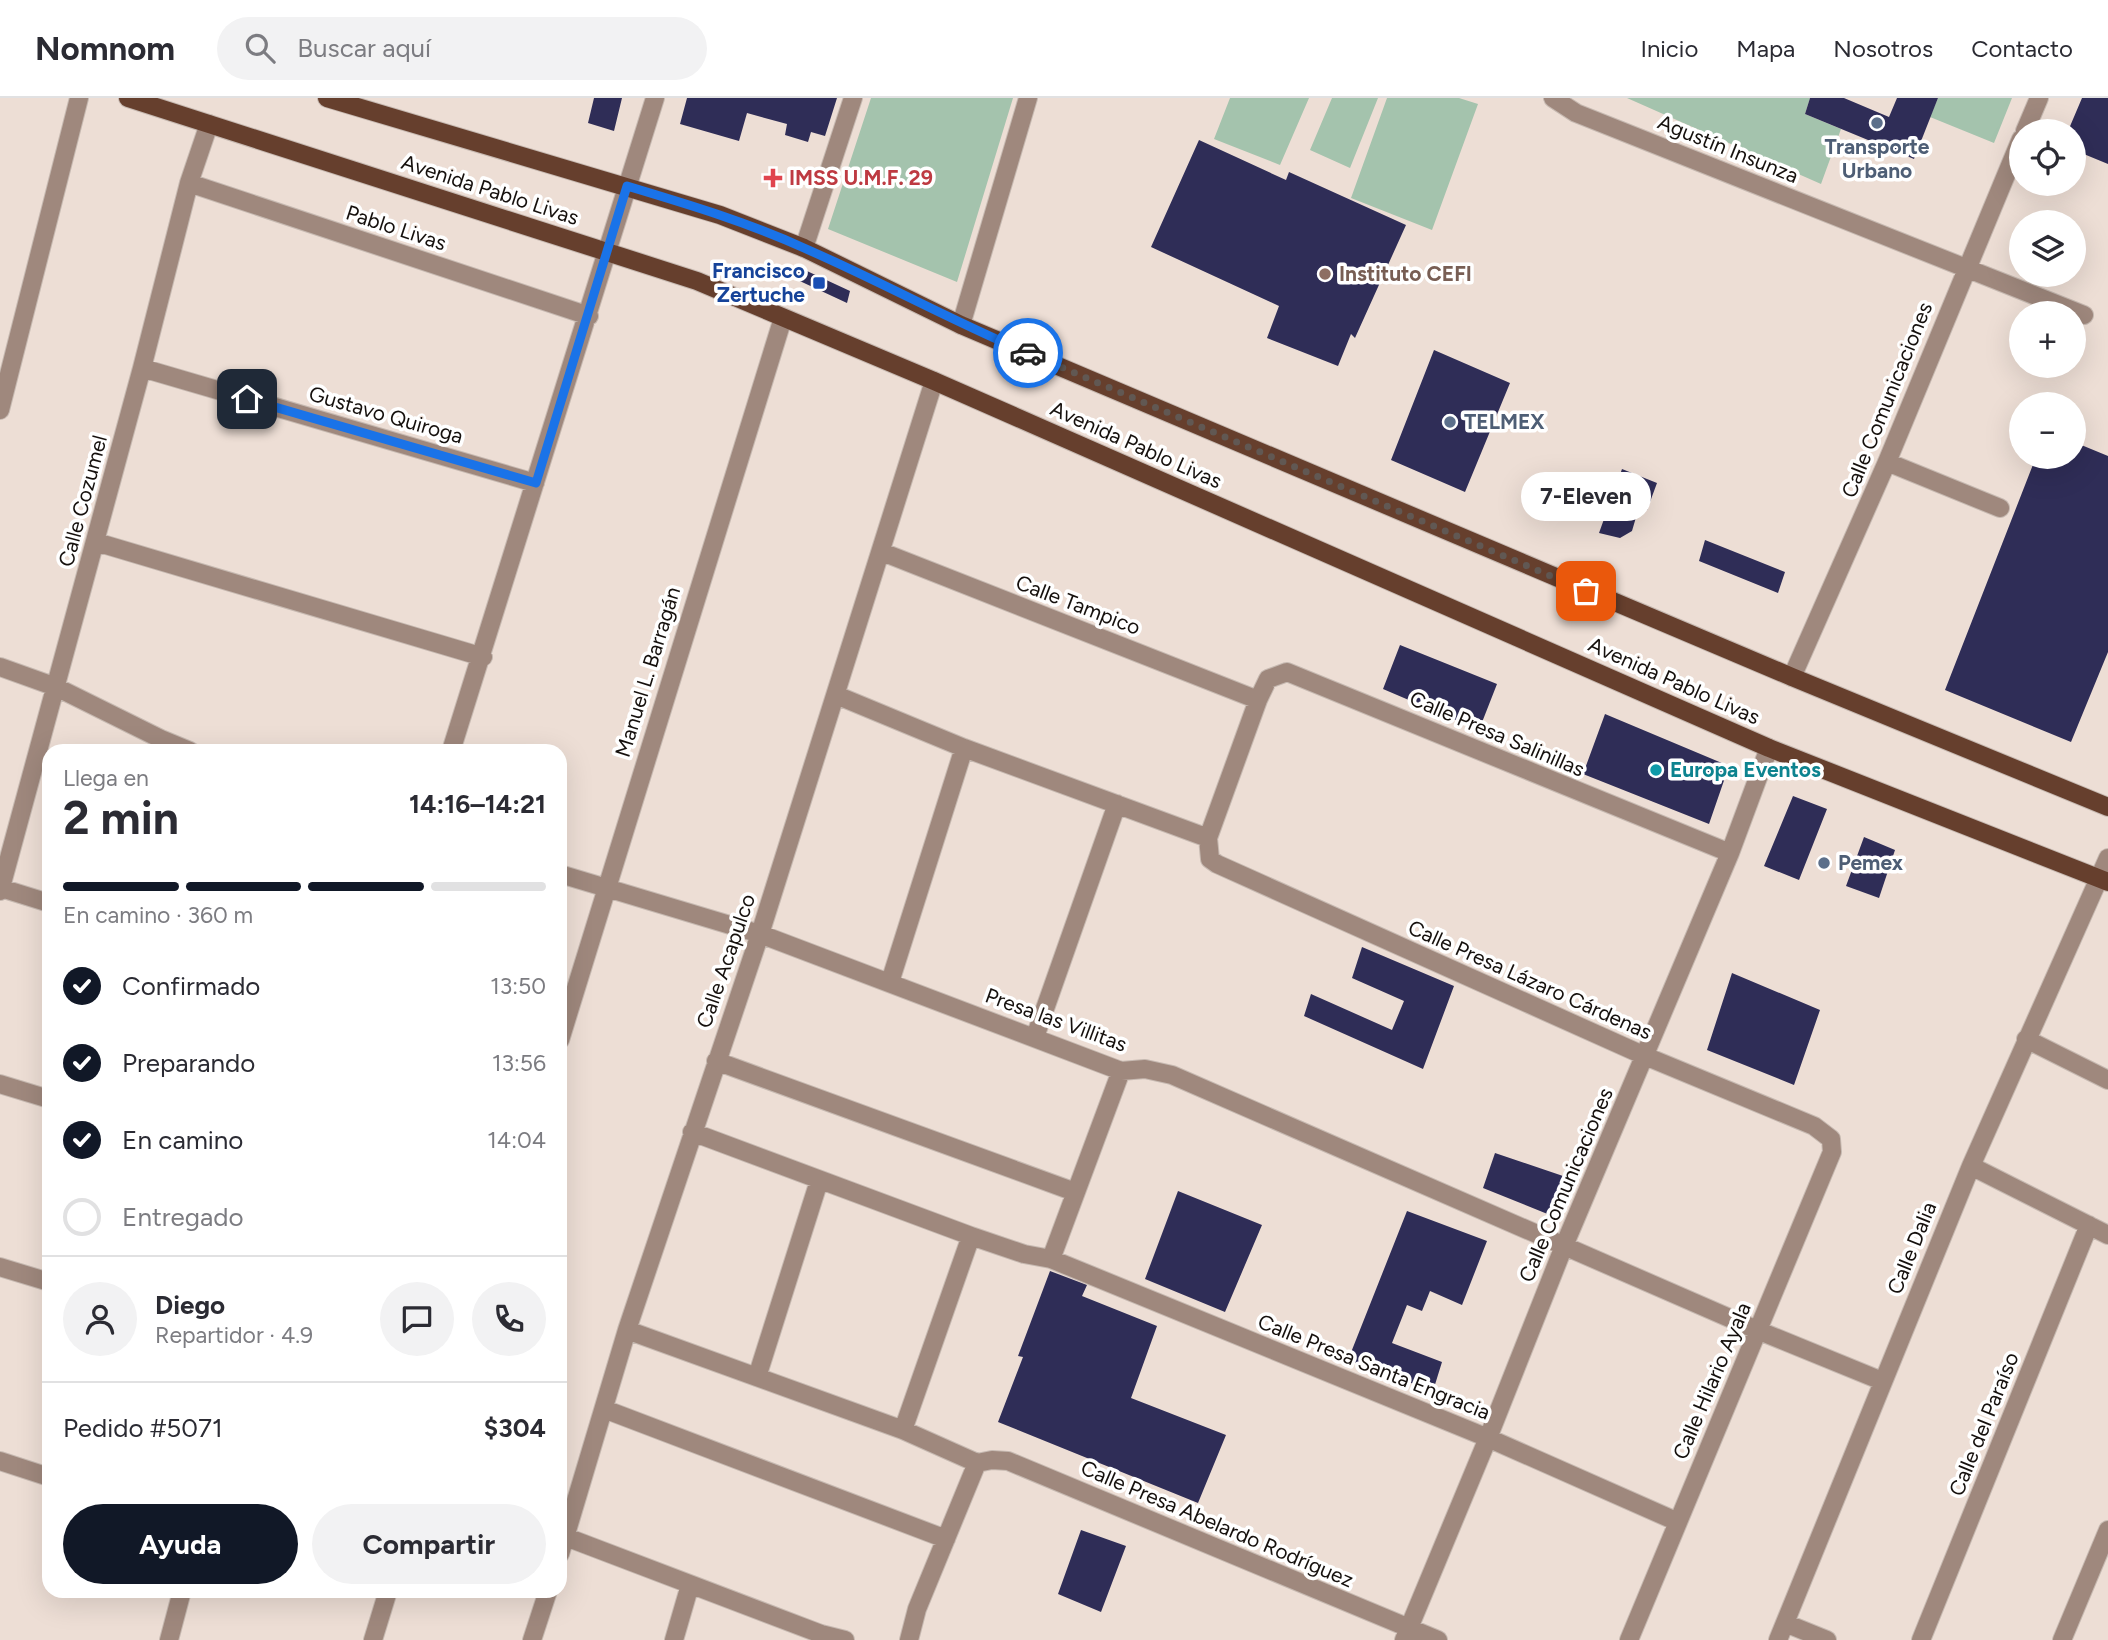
<!DOCTYPE html>
<html lang="es">
<meta charset="utf-8">
<style>
body{margin:0;font-family:Figtree,sans-serif;background:#f2f2f3;color:#2b2b33;height:100vh;display:flex;flex-direction:column;font-size:26px;white-space:nowrap}
*{box-sizing:border-box;margin:0}
p{font-size:23px;color:#7c7c81}
.icon{flex:none;width:38px;height:38px;fill:none;stroke:currentColor;stroke-width:2;stroke-linecap:round;stroke-linejoin:round}
.map{position:relative;flex:1;overflow:hidden}
.side{position:absolute;left:42px;top:646px;width:525px;height:854px;display:flex;flex-direction:column;background:#fff;border-radius:21px;box-shadow:0 7px 28px #0002}
.side>*{flex:none}
.fabs{position:absolute;left:2009px;top:21px;display:grid;gap:14px}
.fabs a{display:grid;place-items:center;width:77px;height:77px;border-radius:50%;background:#fff;box-shadow:0 7px 28px #0002;font-size:35px}
.pin{position:absolute;display:grid;place-items:center;width:60px;height:60px;color:#fff;margin:-30px;border-radius:14px;box-shadow:0 4px 10px #0006}
.courier{position:absolute;display:grid;place-items:center;width:70px;height:70px;margin:-35px;border:5px solid #1a73e8;border-radius:50%;background:#fff;color:#222;box-shadow:0 2px 9px #0007}
.bubble{position:absolute;height:49px;border-radius:24px;background:#fff;box-shadow:0 7px 28px #0002;font-size:23px;font-weight:700;line-height:49px;text-align:center}
.head em{font-style:normal;font-weight:700}
.head div{display:flex;flex-direction:column-reverse}
.head{display:flex;align-items:center;justify-content:space-between;height:119px;padding:0 21px}
h1{font-size:46px;font-weight:700;line-height:52px}
.bar{display:grid;grid-template-columns:repeat(4,1fr);gap:10px 7px;align-content:center;height:84px;padding:0 21px}
.bar i{height:9px;border-radius:5px;background:#e1e1e2}
.bar .current{background:#111827}
.bar p{grid-column:span 4}
.line{display:flex;align-items:center;gap:18px;padding:0 21px;border-top:2px solid #e1e1e2}
.line div{flex:1}
.round{display:grid;place-items:center;flex:none;width:74px;height:74px;border-radius:37px;background:#f2f2f3}
ol{padding:0 21px;list-style:none}
li{display:flex;align-items:center;gap:21px;height:77px}
li p{margin-inline-start:auto}
li .icon{padding:7px;border-radius:50%;background:#111827;color:#fff;stroke-width:4}
li:last-child{color:#7c7c81}
li i{width:38px;height:38px;border:4px solid #e1e1e2;border-radius:50%}
.button{display:flex;gap:14px;margin-top:auto;padding:14px 21px}
.button a{flex:1;height:80px;border-radius:42px;background:#111827;color:#fff;font-size:28px;font-weight:700;line-height:80px;text-align:center}
.button a+a{background:#f2f2f3;color:#2b2b33}
header{display:flex;align-items:center;gap:42px;box-sizing:border-box;height:98px;padding:0 35px;background:#fff;border-bottom:2px solid #e1e1e2}
header strong{font-size:33px}
nav{display:flex;gap:38px;margin-inline-start:auto;font-size:24px}
.search{width:490px;height:63px;background:#f2f2f3;display:flex;align-items:center;gap:18px;box-sizing:border-box;padding:0 24px;border-radius:38px;color:#7c7c81;font-size:26px}
.map>svg:first-child{display:block}
</style>
<header>
<strong>Nomnom</strong>
<div class="search"><svg class="icon" aria-label="search" viewBox="0 0 24 24"><circle cx="10" cy="10" r="6"/><path d="M15 15l6 6"/></svg>Buscar aquí</div>
<nav><a>Inicio</a><a>Mapa</a><a>Nosotros</a><a>Contacto</a></nav>
</header>
<div class="map">
<svg width="2108" height="1542" viewBox="0 0 2108 1542">
<rect width="100%" height="100%" fill="#edded5"/>
<path fill="#a4c3ad" d="M871 0H1013L957 184 828 131Z
M1230 0H1309L1280 67 1214 41Z
M1332 0H1378L1350 70 1310 52Z
M1387 0H1459L1478 6 1432 132 1351 100Z
M1627 0H1810L1805 16 1841 31 1821 86Z
M1938 0H2012L1994 45 1930 19Z"/>
<path fill="#2f2d57" d="M594 0H622L614 33 588 25Z
M687 0H837L825 38 811 34 808 44 785 37 787 26 747 15 739 43 680 26Z
M1810 0H1844L1889 19 1897 0H1938L1914 61 1805 16Z
M2082 0H2108V66L2074 52V33H2068Z
M1199 42 1286 82 1289 74 1406 127 1355 240 1351 236 1338 268 1267 240 1279 208 1151 149Z
M794 167 850 193 847 205 789 178Z
M1434 252 1510 285 1465 394 1391 362Z
M2074 344 2108 358V554L2071 644 1945 592 2036 359H2074Z
M1622 371 1657 385 1647 412 1639 409 1632 433 1620 440 1599 435Z
M1705 442 1785 474 1778 495 1699 463Z
M1400 547 1497 586 1479 632 1383 591Z
M1605 616 1729 668 1709 726 1583 676Z
M1793 698 1827 711 1799 782 1764 768Z
M1864 739 1895 752 1879 800 1846 788Z
M1362 849 1454 888 1423 971 1304 918 1311 896 1392 932 1404 903 1352 880Z
M1732 875 1820 912 1794 987 1707 952Z
M1495 1055 1563 1078 1550 1117 1483 1090Z
M1178 1093 1262 1127 1225 1214 1145 1181Z
M1407 1113 1487 1143 1462 1207 1430 1193 1422 1213 1407 1207 1392 1245 1442 1264 1433 1293 1348 1262Z
M1050 1173 1087 1187 1082 1198 1157 1228 1131 1300 1226 1337 1198 1405 998 1324 1023 1259 1018 1258Z
M1081 1432 1126 1448 1101 1514 1058 1496Z"/>
<g fill="none" stroke-linecap="round" stroke-linejoin="round">
<g stroke="#c6b9b1" stroke-width="20">
<path id="minor" d="M1553 0 1576 15 2084 217
M2025 33 2039 0
M189 85 589 218
M804 150 853 0
M961 227 1028 0
M142 270 535 385
M0 312 79 0
M1887 364 2000 410
M96 444 483 559
M882 454 1258 602
M0 569 56 589 161 641 190 653
M1792 579 1887 364 2021 41
M836 597 964 650 1208 740
M451 653 655 0
M560 776 760 836 1121 973 1145 971 1172 977 1757 1232 1882 1283
M1 790 49 805
M0 793 142 270 189 85 209 26
M890 884 964 650
M1035 939 1117 706
M2026 941 2108 982
M560 942 783 220
M716 963 1075 1094
M0 986 49 1001
M692 1034 971 1138 1024 1156 1051 1161 1488 1340 1678 1424
M1971 1068 2108 1137
M1051 1161 1121 973
M0 1169 49 1184
M627 1232 903 1332 977 1365
M757 1279 819 1083
M604 1311 946 1441
M903 1332 971 1138
M0 1363 49 1379
M977 1365 992 1362 1008 1363 1438 1542
M566 1439 821 1536 845 1542
M560 1456 627 1232 760 836 934 283
M1785 1525 1827 1542
M169 1542 182 1493
M373 1542 388 1493
M532 1542 548 1493
M674 1542 690 1487
M909 1542 917 1511 977 1365
M1404 1542 1488 1340 1564 1148 1730 755 1769 650
M1629 1542 1832 1054 1831 1041 1814 1028 1645 958 1217 766 1210 761 1208 740 1258 602 1268 581 1287 574 1730 755
M1778 1542 1971 1068 2108 760
M1921 1542 2089 1127
M2062 1542 2108 1432"/>
</g>
<g stroke="#c6b9b1" stroke-width="20">
<path id="major" d="M128 0 697 183 934 283 1769 650 2108 784
M327 0 720 117 804 150 961 227 1792 579 2108 709"/>
</g>
<use href="#minor" stroke="#9f887d" stroke-width="18"/>
<use href="#major" stroke="#663f2d" stroke-width="18"/>
</g>
<g fill="none" stroke-linecap="round" stroke-linejoin="round">
<path stroke="#615853" stroke-width="7" stroke-dasharray="0 12.6" d="M1028 255 1586 493"/>
<path stroke="#1a73e8" stroke-width="9" d="M247 301 536 385 627 88C687 106 747 124 804 150 880 183 952 223 1028 255"/>
</g>
<g fill="#5c6f8a" stroke="#fff" stroke-width="2.5">
<circle cx="1877" cy="25" r="7"/>
<circle cx="1450" cy="324" r="7"/>
<circle cx="1824" cy="765" r="7"/>
</g>
<path fill="#e0444e" stroke="#fff" stroke-width="2.5" d="M769.5 69.5h7v7h7v7h-7v7h-7v-7h-7v-7h7z"/>
<circle fill="#8d6e63" stroke="#fff" stroke-width="2.5" cx="1325" cy="176" r="7"/>
<rect fill="#1a4fb4" stroke="#fff" stroke-width="2.5" x="812" y="178" width="14" height="14" rx="3.5"/>
<circle fill="#0f9aa8" stroke="#fff" stroke-width="2.5" cx="1656" cy="672" r="7"/>
<g text-anchor="middle" stroke-width="7" stroke-linejoin="round" paint-order="stroke">
<g font-size="21" font-weight="bold" fill="#4e5e75" stroke="#fff" text-anchor="start">
<text x="1877" y="56" text-anchor="middle">Transporte<tspan x="1877" dy="24">Urbano</tspan></text>
<text x="1464" y="331">TELMEX</text>
<text x="1838" y="772">Pemex</text>
</g>
<g font-size="21" fill="#15100d" stroke="#fff">
<text transform="translate(1728 51) rotate(22)" y="7">Agustín Insunza</text>
<text transform="translate(490 92) rotate(18)" y="7">Avenida Pablo Livas</text>
<text transform="translate(396 130) rotate(18)" y="7">Pablo Livas</text>
<text transform="translate(1887 302) rotate(-68)" y="7">Calle Comunicaciones</text>
<text transform="translate(386 317) rotate(16)" y="7">Gustavo Quiroga</text>
<text transform="translate(1136 347) rotate(24)" y="7">Avenida Pablo Livas</text>
<text transform="translate(83 403) rotate(-75)" y="7">Calle Cozumel</text>
<text transform="translate(1078 507) rotate(21)" y="7">Calle Tampico</text>
<text transform="translate(648 574) rotate(-73)" y="7">Manuel L. Barragán</text>
<text transform="translate(1674 583) rotate(24)" y="7">Avenida Pablo Livas</text>
<text transform="translate(1497 636) rotate(23)" y="7">Calle Presa Salinillas</text>
<text transform="translate(726 863) rotate(-71)" y="7">Calle Acapulco</text>
<text transform="translate(1530 882) rotate(24)" y="7">Calle Presa Lázaro Cárdenas</text>
<text transform="translate(1056 922) rotate(20)" y="7">Presa las Villitas</text>
<text transform="translate(1566 1087) rotate(-67)" y="7">Calle Comunicaciones</text>
<text transform="translate(1912 1150) rotate(-68)" y="7">Calle Dalia</text>
<text transform="translate(1374 1269) rotate(22)" y="7">Calle Presa Santa Engracia</text>
<text transform="translate(1712 1283) rotate(-67)" y="7">Calle Hilario Ayala</text>
<text transform="translate(1984 1326) rotate(-68)" y="7">Calle del Paraíso</text>
<text transform="translate(1217 1426) rotate(23)" y="7">Calle Presa Abelardo Rodríguez</text>
</g>
<g font-size="21" font-weight="bold" fill="#be3a42" stroke="#fff" text-anchor="start">
<text x="789" y="87">IMSS U.M.F. 29</text>
</g>
<g font-size="21" font-weight="bold" fill="#164399" stroke="#fff" text-anchor="end">
<text x="805" y="180">Francisco<tspan x="805" dy="24">Zertuche</tspan></text>
</g>
<g font-size="21" font-weight="bold" fill="#785e54" stroke="#fff" text-anchor="start">
<text x="1339" y="183">Instituto CEFI</text>
</g>
<g font-size="21" font-weight="bold" fill="#0d838f" stroke="#fff" text-anchor="start">
<text x="1670" y="679">Europa Eventos</text>
</g>
</g>
</svg>
<div class="fabs">
<a><svg class="icon" aria-label="locate" viewBox="0 0 24 24"><circle cx="12" cy="12" r="6"/><path d="M12 2v4M12 18v4M2 12h4M18 12h4"/></svg></a>
<a><svg class="icon" aria-label="layers" viewBox="0 0 24 24"><path d="M12 4l9 5-9 5-9-5zM3 14l9 5 9-5"/></svg></a>
<a>+</a>
<a>−</a>
</div>
<div class="pin" style="left:1586px;top:493px;background:#ea580c"><svg class="icon" aria-label="bag" viewBox="0 0 24 24"><path d="M5 8h14l-1 12H6zM9 8a3 3 0 0 1 6 0"/></svg></div>
<div class="pin" style="left:247px;top:301px;background:#1f2937"><svg class="icon" aria-label="home" viewBox="0 0 24 24"><path d="M3 11l9-7 9 7M6 9v11h12V9"/></svg></div>
<div class="courier" style="left:1028px;top:255px"><svg class="icon" aria-label="car" viewBox="0 0 24 24"><path d="M5 17H2v-5l4-1 3-4h7l3 4 3 1v5h-3M9 17h6M6 11h13"/><circle cx="7" cy="17" r="2"/><circle cx="17" cy="17" r="2"/></svg></div>
<div class="bubble" style="left:1521px;top:374px;width:130px">7-Eleven</div>
<section class="side">
<div class="head"><div><h1>2 min</h1><p>Llega en</p></div><em>14:16–14:21</em></div>
<div class="bar"><i class="current"></i><i class="current"></i><i class="current"></i><i></i><p>En camino · 360 m</p></div>
<ol>
<li><svg class="icon" aria-label="check" viewBox="0 0 24 24"><path d="M5 12l5 5 9-10"/></svg>Confirmado<p>13:50</p></li>
<li><svg class="icon" aria-label="check" viewBox="0 0 24 24"><path d="M5 12l5 5 9-10"/></svg>Preparando<p>13:56</p></li>
<li><svg class="icon" aria-label="check" viewBox="0 0 24 24"><path d="M5 12l5 5 9-10"/></svg>En camino<p>14:04</p></li>
<li><i></i>Entregado</li>
</ol>
<div class="line" style="height:126px"><a class="round"><svg class="icon" aria-label="person" viewBox="0 0 24 24"><circle cx="12" cy="8" r="4"/><path d="M4 21q1-7 8-7t8 7"/></svg></a><div><b>Diego</b><p>Repartidor · 4.9</p></div><a class="round"><svg class="icon" aria-label="chat" viewBox="0 0 24 24"><path d="M4 5h16v11H9l-5 4z"/></svg></a><a class="round"><svg class="icon" aria-label="phone" viewBox="0 0 24 24"><path d="M5 4h4l2 5-3 2q2 4 5 5l2-3 5 2v4C11 20 4 13 5 4z"/></svg></a></div>
<div class="line" style="height:91px"><div>Pedido #5071</div><b>$304</b></div>
<div class="button"><a>Ayuda</a><a>Compartir</a></div>
</section>
</div>
